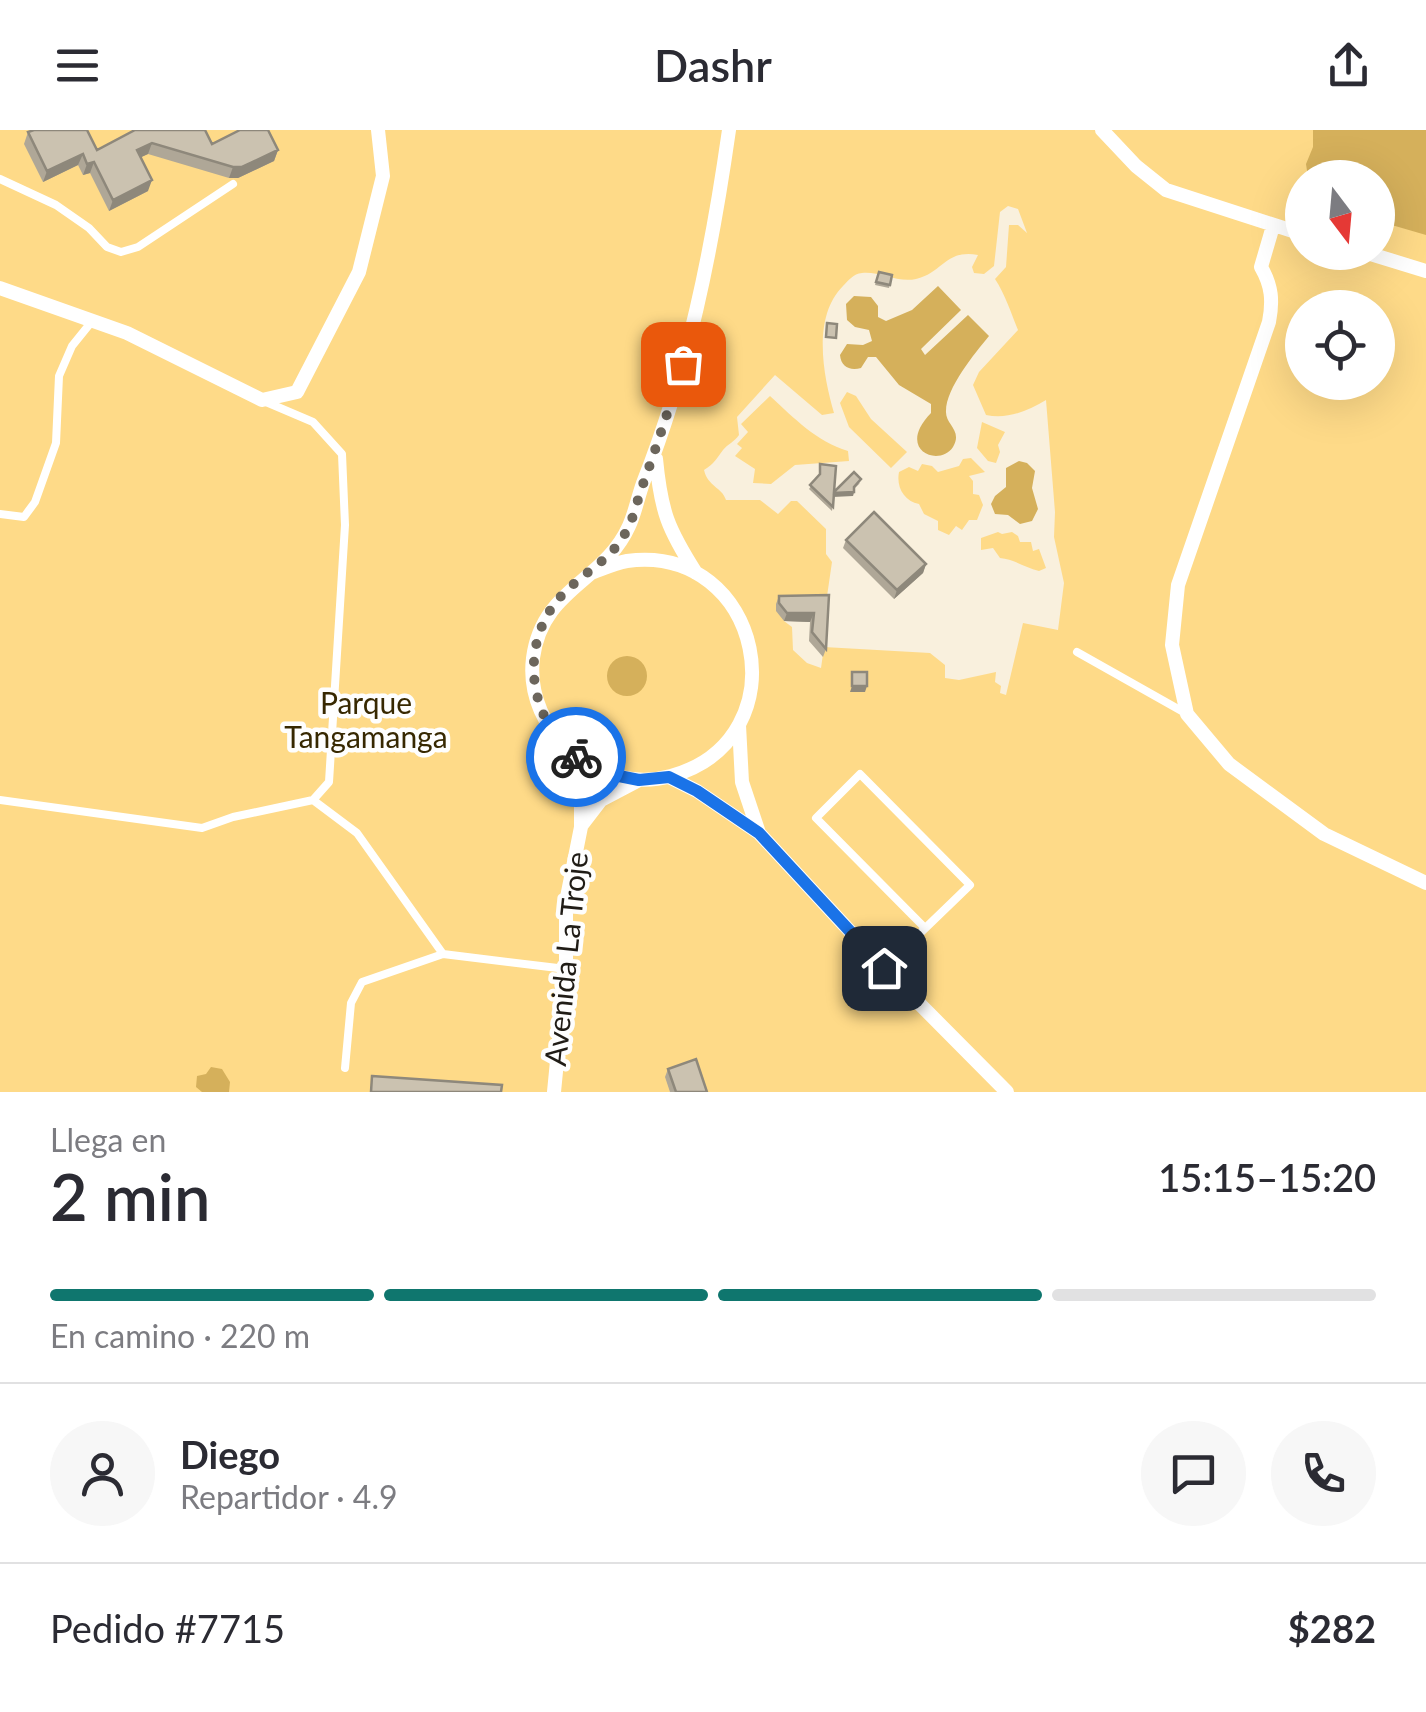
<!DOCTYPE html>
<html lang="es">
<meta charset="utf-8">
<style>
body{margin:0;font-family:Lato,sans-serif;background:#f7f7f7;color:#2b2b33;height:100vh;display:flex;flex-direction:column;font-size:38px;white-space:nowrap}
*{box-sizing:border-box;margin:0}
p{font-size:32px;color:#7c7c81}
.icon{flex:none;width:55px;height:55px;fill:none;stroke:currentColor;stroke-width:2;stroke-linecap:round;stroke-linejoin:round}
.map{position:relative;height:962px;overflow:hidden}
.sheet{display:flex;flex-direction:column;background:#fff;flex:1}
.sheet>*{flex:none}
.needle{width:65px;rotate:164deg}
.buttons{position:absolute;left:1285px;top:30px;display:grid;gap:20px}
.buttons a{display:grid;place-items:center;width:110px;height:110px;border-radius:50%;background:#fff;box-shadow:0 10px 40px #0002;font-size:50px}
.pin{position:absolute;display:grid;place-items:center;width:85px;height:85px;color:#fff;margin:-42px;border-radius:20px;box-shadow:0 5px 15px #0006}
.courier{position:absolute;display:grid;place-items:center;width:100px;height:100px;margin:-50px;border:8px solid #1a73e8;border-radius:50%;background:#fff;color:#222;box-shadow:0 2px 12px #0007}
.headline em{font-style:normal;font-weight:600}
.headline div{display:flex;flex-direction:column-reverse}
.headline{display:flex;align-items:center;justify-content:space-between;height:170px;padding:0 50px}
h1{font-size:65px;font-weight:600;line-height:75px}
.bar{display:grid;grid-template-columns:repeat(4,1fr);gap:15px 10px;align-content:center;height:120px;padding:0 50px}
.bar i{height:12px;border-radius:8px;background:#e1e1e2}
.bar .on{background:#0f766e}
.bar p{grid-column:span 4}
.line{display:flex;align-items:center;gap:25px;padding:0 50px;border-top:2px solid #e1e1e2}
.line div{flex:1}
.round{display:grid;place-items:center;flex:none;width:105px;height:105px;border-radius:52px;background:#f7f7f7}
header{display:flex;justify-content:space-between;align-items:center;height:130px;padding:0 50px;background:#fff;font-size:45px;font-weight:600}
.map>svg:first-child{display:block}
</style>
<header><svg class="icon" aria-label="menu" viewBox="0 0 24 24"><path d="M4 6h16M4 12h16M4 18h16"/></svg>Dashr<svg class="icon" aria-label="share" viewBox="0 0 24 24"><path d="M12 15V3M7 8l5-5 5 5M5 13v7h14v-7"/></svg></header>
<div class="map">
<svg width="1426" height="962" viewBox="0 0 1426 962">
<rect width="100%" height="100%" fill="#f9f0dd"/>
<path fill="#feda88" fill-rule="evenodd" d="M0 0H1426V962H0ZM1302 48H1378V122H1302ZM1008 76 1018 79 1027 103 1018 95H1009L1006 137 995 149C1005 164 1011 183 1018 200L979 242 973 255 986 285C1008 290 1029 280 1046 270L1055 382 1054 407 1064 453 1058 500 1023 493 1006 565 1000 563 1001 556 995 552 996 542 959 550 945 548V535L930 523 824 517 821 538 807 533 793 520 792 497 784 491 826 473 832 432 826 424V399L797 371H791L778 384 760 370H726C722 357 708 357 704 340 715 333 716 329 723 320 728 314 734 312 739 305L737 287 775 245 822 285 834 283C823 245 812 187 843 156 849 150 853 144 862 143 879 141 897 153 916 149 943 143 945 119 978 125L972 137 974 143 984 144 994 136 1000 82ZM1302 178H1378V252H1302Z
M847 262 856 266 871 289 907 322 891 338 849 297 840 273Z
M770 266C795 289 816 311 848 321L849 331 795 335 771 354 753 353 755 339 735 326 742 318 737 314 748 302 741 294Z
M982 292 1005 302 998 315 1000 322 996 333 988 331 977 318Z
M971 328 985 342 969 346 973 351V364L979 365 983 375 977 390H969L962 400 956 396 949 405 938 400V391L924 384 919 374C904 371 896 357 899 342L909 337 918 341 922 334 932 336 938 342 959 336 963 329Z
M998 402 1002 404 1012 402 1018 406 1020 412H1031L1033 421 1039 419 1046 438 1039 441C1025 438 1014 429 1000 428L993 418 981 420V408Z"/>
<path fill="#d5b05b" d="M1313 0H1426V105L1378 91V48L1308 47 1306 34 1313 17Z
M938 156 961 180 921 219 925 225 968 185 989 206C975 223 946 258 946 281 945 295 963 300 953 317 939 338 895 320 931 283V274L899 255 876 227H868L861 238C850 241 841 237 840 225L847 214 863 215 872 211 869 200 855 197 847 190 846 174 854 166 871 167 878 176V187L886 191 912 180Z
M1019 331 1027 333 1035 341 1032 358 1038 379 1032 391 1020 394 1008 385 995 384 991 374 995 366 1006 357V338Z
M607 546a20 20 0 1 1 40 0a20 20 0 1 1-40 0Z
M211 937 222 939 230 952 229 962H202L196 957 197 946 206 944Z"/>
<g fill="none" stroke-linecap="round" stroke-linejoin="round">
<path stroke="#fff" stroke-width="8" d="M0 49 56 75 89 98 107 117 121 122 138 117 233 54
M0 384 24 387 35 372 56 313 59 246 72 216 93 190
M1077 522 1187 584
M0 670 202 698 233 687 313 670 329 652 345 395 342 324 313 292 266 272
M313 670 357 703 443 824 566 839
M884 838 970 755 860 644 816 688 925 798
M345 938 351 873 362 852 443 824"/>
<path stroke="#fff" stroke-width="14" d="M1102 0 1136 36 1166 60 1302 104
M1273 96 1261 137C1272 156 1273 171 1269 192L1178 455 1172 515 1187 584 1229 634 1324 704 1426 753
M1364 122 1426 141
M0 158 127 203 262 270 297 262 359 142 383 46 378 0
M656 329C661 382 668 399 696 443
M591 443C602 439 615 433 627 431 762 413 804 609 671 646 599 666 524 602 533 528 542 458 604 452 629 396 635 383 638 367 643 353 688 240 712 120 729 0
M739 595 742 652 759 703
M669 647 697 661 759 703 884 838 1007 962
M581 696 601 670 639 650
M554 962 566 839V772L581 697V665L572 625"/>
</g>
<path fill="#afa797" d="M135 0 212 14 278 20 274 31 238 48H229L148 24 141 27 148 61 109 81 90 43 83 45 78 35 43 52 24 14 28 2 97 20Z
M879 142 892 145 889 158 875 155Z
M820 334 834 362 860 353 854 359 853 366H834L832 381 809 359 819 345Z
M846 410 926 434 923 443 894 469 843 418Z
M829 465 826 519 823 527 809 511 810 492 784 491 776 481V474L779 466Z
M668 939 707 962H670L665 947Z"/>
<path fill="#8e887b" d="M152 13 148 24 133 31 137 20Z
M278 20 274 31 238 48H229L233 37Z
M83 24 78 35 43 52 47 41Z
M94 32 90 43 83 45 87 34Z
M152 50 148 61 109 81 113 70Z
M854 362 853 366 833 367 834 363Z
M926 434 923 443 894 469 897 460Z
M787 483H814L810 492 784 491Z
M852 556H867L865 562H850Z"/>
<path fill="#cbc2b0" stroke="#8e887b" stroke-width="2.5" d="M34 0H87L97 20 135 0H205L212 14 240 0H268L278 20 242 37H233L152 13 137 20 152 50 113 70 94 32 87 34 83 24 47 41 28 2Z
M879 142 892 145 890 155 876 152Z
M827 193 837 194 836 208 826 207Z
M820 334 836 336 834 362 854 342 861 349 854 357V362L834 363 833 377 810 355 820 344Z
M874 382 926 434 897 460 846 410Z
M829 465 826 519 812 502 814 483H787L779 473V466Z
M852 542H867V556H852Z
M696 929 707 962H676L668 939Z
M372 946 502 955 501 962H371Z"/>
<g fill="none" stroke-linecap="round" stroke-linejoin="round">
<path stroke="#6c665c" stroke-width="10" stroke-dasharray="0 18" d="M576 627C527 588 518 511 563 464 585 441 612 430 627 400 634 387 637 371 642 357 657 316 670 275 683 234"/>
<path stroke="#1a73e8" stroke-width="12" d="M576 627 604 643 639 650 669 647 697 661 759 703 884 838"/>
</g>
<g text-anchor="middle" stroke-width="9" stroke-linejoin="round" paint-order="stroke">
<g font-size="30" fill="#372801" stroke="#fefefe">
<text x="366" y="584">Parque<tspan x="366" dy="34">Tangamanga</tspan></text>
</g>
<g font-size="30" fill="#201c16" stroke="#fefefe">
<text transform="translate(567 829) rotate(-84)" y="10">Avenida La Troje</text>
</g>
</g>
</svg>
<div class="buttons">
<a><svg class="needle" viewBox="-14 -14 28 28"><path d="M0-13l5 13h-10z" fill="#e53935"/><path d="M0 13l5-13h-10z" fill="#7c7c81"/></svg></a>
<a><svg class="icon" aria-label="locate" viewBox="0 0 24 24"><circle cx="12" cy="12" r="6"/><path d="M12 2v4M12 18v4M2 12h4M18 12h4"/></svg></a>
</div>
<div class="pin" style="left:683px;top:234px;background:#ea580c"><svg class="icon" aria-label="bag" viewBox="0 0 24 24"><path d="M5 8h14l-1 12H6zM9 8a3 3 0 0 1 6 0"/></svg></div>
<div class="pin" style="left:884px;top:838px;background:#1f2937"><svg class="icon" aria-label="home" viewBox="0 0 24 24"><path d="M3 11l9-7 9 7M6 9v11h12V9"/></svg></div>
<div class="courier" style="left:576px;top:627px"><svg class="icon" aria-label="bike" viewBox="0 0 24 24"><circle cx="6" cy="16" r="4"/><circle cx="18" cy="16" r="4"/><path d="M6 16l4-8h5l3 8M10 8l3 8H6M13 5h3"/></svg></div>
</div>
<section class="sheet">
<div class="headline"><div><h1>2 min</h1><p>Llega en</p></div><em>15:15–15:20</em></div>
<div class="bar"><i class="on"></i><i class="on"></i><i class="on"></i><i></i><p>En camino · 220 m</p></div>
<div class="line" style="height:180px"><a class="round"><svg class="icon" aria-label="person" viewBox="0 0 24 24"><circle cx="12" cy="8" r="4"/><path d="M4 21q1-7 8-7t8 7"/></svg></a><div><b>Diego</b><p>Repartidor · 4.9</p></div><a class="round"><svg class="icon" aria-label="chat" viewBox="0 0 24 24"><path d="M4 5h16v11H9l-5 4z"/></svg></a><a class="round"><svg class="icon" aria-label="phone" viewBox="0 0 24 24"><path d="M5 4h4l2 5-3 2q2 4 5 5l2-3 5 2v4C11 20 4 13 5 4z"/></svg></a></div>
<div class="line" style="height:130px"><div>Pedido #7715</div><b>$282</b></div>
</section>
